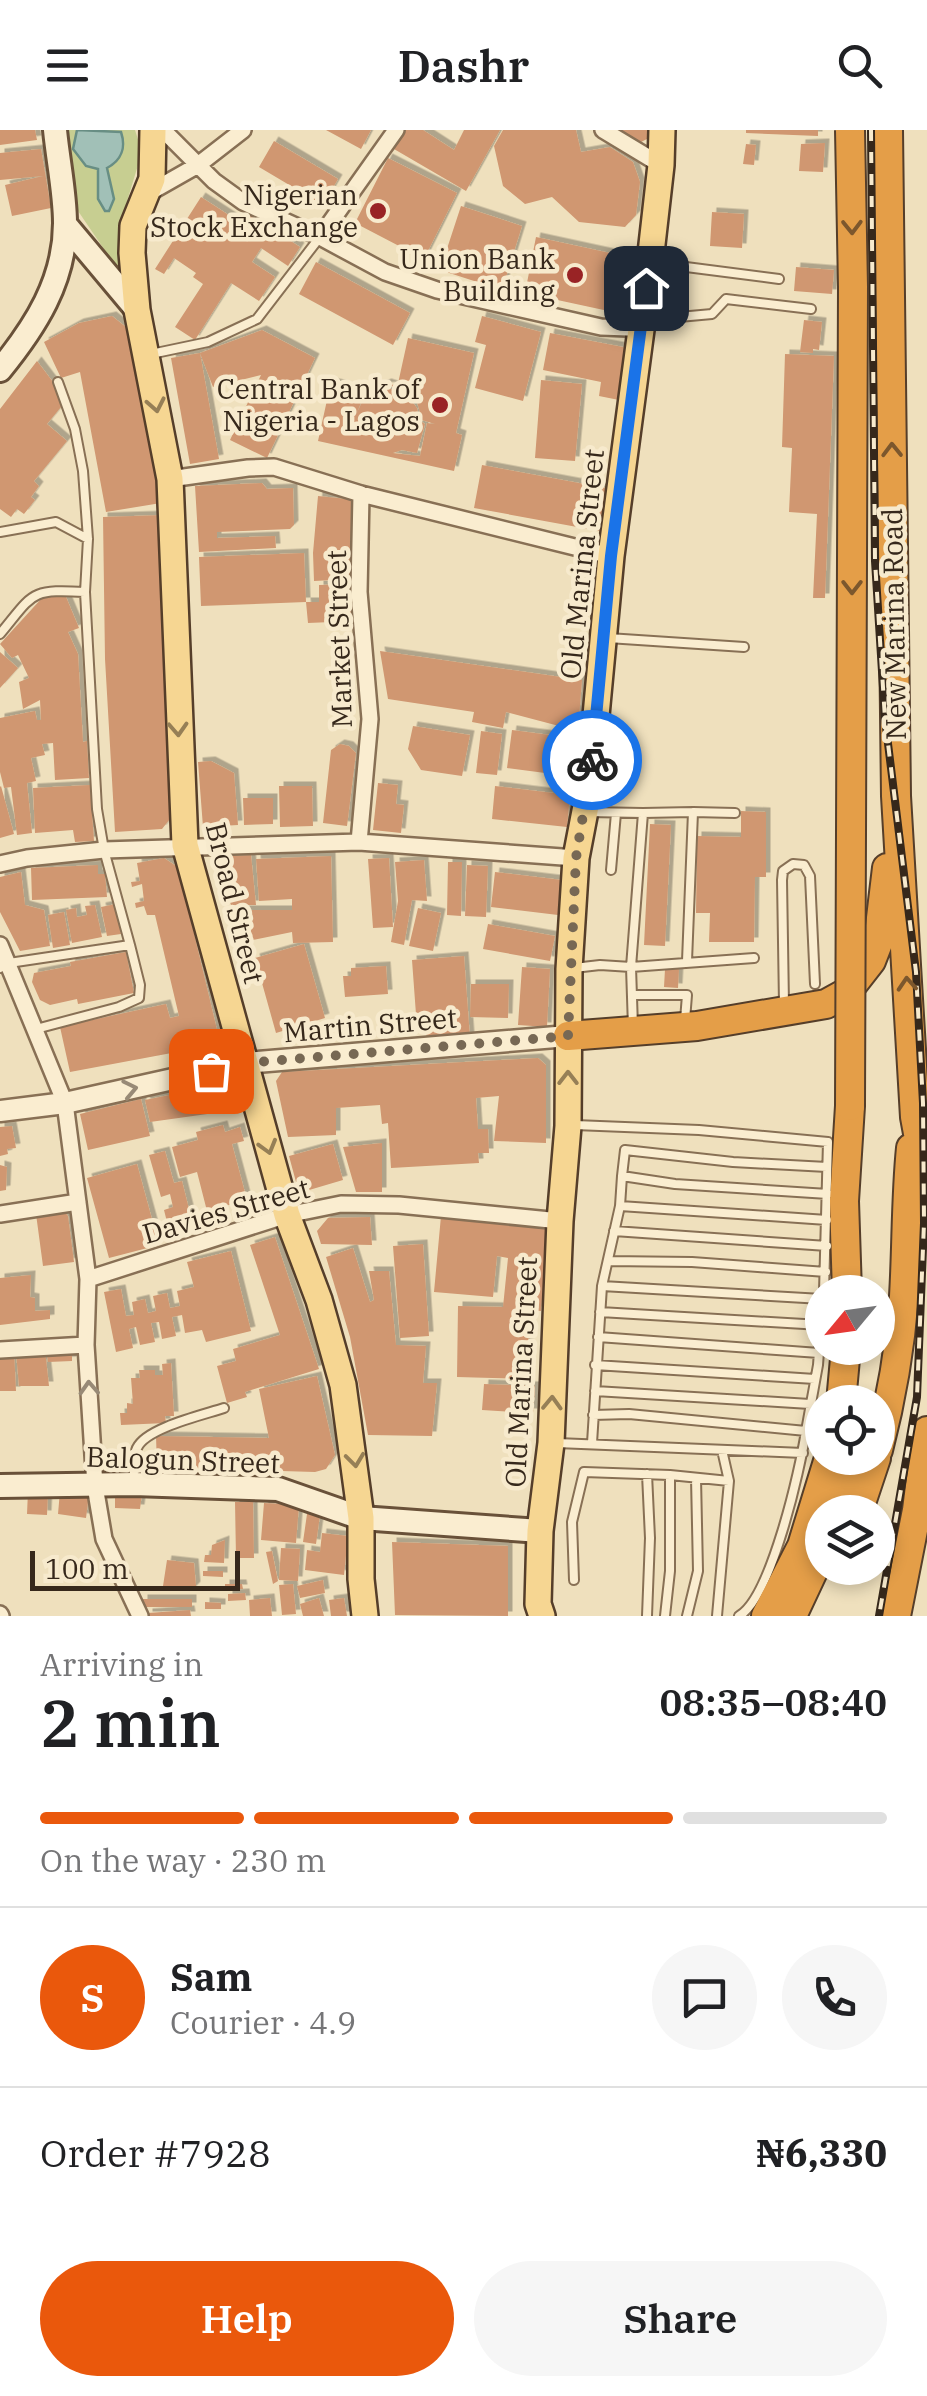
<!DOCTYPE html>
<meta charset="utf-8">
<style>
body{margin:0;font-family:"IBM Plex Serif",serif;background:#f6f6f6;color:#202124;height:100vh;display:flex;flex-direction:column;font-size:38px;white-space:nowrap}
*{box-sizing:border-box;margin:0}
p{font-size:32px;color:#757577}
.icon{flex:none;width:55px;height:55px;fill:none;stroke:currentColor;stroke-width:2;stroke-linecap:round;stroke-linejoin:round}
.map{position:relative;height:1486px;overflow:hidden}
.drawer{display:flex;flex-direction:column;background:#fff;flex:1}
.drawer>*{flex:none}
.needle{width:65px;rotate:241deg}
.controls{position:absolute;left:805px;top:1145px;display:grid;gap:20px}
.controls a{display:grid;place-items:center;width:90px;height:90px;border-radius:50%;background:#fff;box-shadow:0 5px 15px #0003;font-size:50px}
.scale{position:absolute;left:30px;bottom:25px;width:210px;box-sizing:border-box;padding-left:10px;border:5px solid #36281b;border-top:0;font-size:28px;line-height:35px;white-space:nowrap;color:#36281b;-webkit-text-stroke:8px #f7eacd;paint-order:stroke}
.pin{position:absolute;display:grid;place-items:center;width:85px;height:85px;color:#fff;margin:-42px;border-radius:20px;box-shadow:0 5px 15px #0006}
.courier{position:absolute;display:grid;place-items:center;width:100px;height:100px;margin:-50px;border:8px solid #1a73e8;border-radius:50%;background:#fff;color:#222;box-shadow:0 2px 12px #0007}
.headline em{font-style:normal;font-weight:600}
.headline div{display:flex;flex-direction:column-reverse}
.headline{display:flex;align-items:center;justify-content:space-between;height:170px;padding:0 40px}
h1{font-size:65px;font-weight:600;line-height:75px}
.bar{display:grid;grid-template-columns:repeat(4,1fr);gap:15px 10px;align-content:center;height:120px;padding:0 40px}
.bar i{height:12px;border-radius:8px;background:#e0e0e0}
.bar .current{background:#ea580c}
.bar p{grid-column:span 4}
.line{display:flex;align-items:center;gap:25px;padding:0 40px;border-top:2px solid #e0e0e0}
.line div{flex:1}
.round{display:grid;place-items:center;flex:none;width:105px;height:105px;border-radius:52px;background:#f6f6f6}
.action{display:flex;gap:20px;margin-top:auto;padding:20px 40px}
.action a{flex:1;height:115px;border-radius:60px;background:#ea580c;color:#fff;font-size:40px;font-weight:600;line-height:115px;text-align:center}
.action a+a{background:#f6f6f6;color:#202124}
header{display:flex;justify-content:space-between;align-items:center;height:130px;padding:0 40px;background:#fff;font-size:45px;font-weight:600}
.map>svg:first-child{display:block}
</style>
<header><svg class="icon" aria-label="menu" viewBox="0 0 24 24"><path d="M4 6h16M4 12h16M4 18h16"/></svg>Dashr<svg class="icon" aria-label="search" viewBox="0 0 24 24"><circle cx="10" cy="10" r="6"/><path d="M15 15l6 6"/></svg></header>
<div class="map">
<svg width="927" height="1486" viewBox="0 0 927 1486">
<defs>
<filter id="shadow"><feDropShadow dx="4.5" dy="-4.5" stdDeviation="0" flood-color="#0004"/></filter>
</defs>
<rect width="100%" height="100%" fill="#efe0bd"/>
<path fill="#c7ce91" d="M65 0H135L142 22 121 91 123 147 76 78Z"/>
<path fill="#a1c0b7" stroke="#688e84" stroke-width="2.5" d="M77 0 121 2C126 17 122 30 107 38L114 69 109 81H105L98 69V39L86 36 73 19Z"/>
<path fill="#d09771" filter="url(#shadow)" d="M0 0H35L37 10 0 15Z
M326 0H371L361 19Z
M406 0H423L454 20 464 0H500L466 61 394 19Z
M503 0H576L581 22 610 17 633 32 640 52 636 85 625 97 579 92 552 67 525 74 503 56 494 16Z
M613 0H648L647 9 637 14Z
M746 0H818V6L746 3Z
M274 11 338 49 323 75 259 37Z
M825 13 823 42 799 41 801 14Z
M746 14 756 15 754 35 743 34Z
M41 19 51 78 12 86 5 55 43 46 0 50V23Z
M388 28 457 63 424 129 355 93Z
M201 67 244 95 250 85 300 117 288 136 261 118 252 132 275 147 259 171 231 153 195 210 175 197 203 154 193 147 196 143 174 128 164 144 155 139Z
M461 76 522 96 502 160 440 140Z
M712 82 744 84 742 118 710 116Z
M536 107 624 126 613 182 525 163Z
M316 132 410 183 393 215 299 164Z
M796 137 834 140 832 164 794 161Z
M112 186 127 198 161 373 106 382 80 242 61 248 44 212 79 193Z
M482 186 541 202 523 271 475 258 486 215 475 212Z
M804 190 822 192 819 220 813 219V223L800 222Z
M262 200 315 228 267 328 230 310 261 245 213 257 200 223 219 329 190 334 171 228 200 223Z
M550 203 628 218 619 270 599 266 601 252 543 240Z
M408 208 474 223 456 303 462 305 454 341 318 311 331 252 366 261 387 253 396 256 381 257 367 264 362 270 356 285 362 272 375 262 391 259 407 265 417 278 420 291 425 294 417 323 402 320 393 323 420 326 427 293 435 294 422 290 417 272 397 258Z
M785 224 834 226 825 468H813L817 384 789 382 792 318 782 317Z
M37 231 53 252 61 277 47 294 67 311 34 351 39 356 31 367 35 370 24 384 17 379 11 387 0 379V279Z
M541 250 582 254 575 331 535 328Z
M482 335 606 358 599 401 474 378Z
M262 353 267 359 293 358 294 395 290 399 217 402V408L275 406 276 418 199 422 195 356Z
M318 366 357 370 351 449 314 451 313 423Z
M165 385 173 685 162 699 115 702 105 529 103 387Z
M304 423 306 472 201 476 199 427Z
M353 454 355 491 308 493 306 472H319V455Z
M43 467H66L79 498 68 502 78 524 83 612 87 611 89 648 55 650 53 613 42 614 45 625 31 628 36 651 27 653 32 703 17 705 11 657 4 658 0 642V588L35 581 37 590H41L40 570 23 579 19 552 29 548 18 525 12 528 0 514Z
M380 521 582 550 578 601 506 582 503 598 472 592 474 582 388 569Z
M0 522 18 538 0 558Z
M413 596 470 605 462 646 421 640 408 619Z
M512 600 573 608 568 646 507 638Z
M481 601 502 604 497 645 476 643Z
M340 614 349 616 356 623 347 696 323 693 331 620Z
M211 631 234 643 238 695 203 697 198 632Z
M378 653 398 655 396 674 404 675 401 703 373 700Z
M90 655 94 711 75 712 73 700 35 703 33 658Z
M1 656 14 704 0 708V657Z
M279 656H312L313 696 280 697Z
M495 656 570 665 567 697 492 689Z
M243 668H273V694L244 695Z
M741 681 766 682V747H755L754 812H709L710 783H696L697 706 741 707Z
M650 694 671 695 665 816 644 815Z
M251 725 256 775H231L215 727Z
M331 726 333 812 293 813 292 802 248 811 239 780H292V769L259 771 256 729Z
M164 728 176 736 181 749 218 904 209 916 70 942 60 897 166 874 170 888 179 886 155 785H147L144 776 136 778 135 773 144 771 142 754 132 757 131 752 140 751 137 733Z
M389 728 393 797 373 798 368 729Z
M424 730 427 771 412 770 404 815 391 812 398 771 395 732Z
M448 732H462L461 786 447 785Z
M98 735V744H105L107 767 32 770 31 738Z
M467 735 488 736 486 787 465 786Z
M21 742 25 775 44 780 50 816 20 821 0 782V747Z
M495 742 562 750 558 785 491 777Z
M116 774 121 804 107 806 101 777Z
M95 775 102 807 72 813 66 780 76 778 77 787 87 785 85 776Z
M418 778 441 783 433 821 409 816Z
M64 782 70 815 53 818 48 785Z
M488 794 555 806 550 831 483 819Z
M304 814 325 888 276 903 255 828Z
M126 822 134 863 78 874 77 869 50 875 40 870 32 852 34 843 71 836 70 832Z
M464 826 470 908 432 910 417 898 412 830Z
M386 836 388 864 345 867 343 846H351V838Z
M522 837 550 839 547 897 518 895Z
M665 839H679L678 858 664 857Z
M471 854H509L508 888 470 887Z
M538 928 546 935V1013L494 1011 499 966 476 968 478 999H488L489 1023H478L479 1033 391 1038 388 993 382 994 380 975 336 978V1005L288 1007 276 951 282 942Z
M218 955 233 964 236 980 150 992 145 970Z
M141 969 150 1006 88 1020 80 984Z
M223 995 225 1002 240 997 244 1011 232 1014 247 1070 207 1081 197 1042 180 1047 172 1017 198 1010 196 1002Z
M12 996 16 1018 7 1019 8 1024 0 1026V997Z
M382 1013V1062H356L343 1017Z
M333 1014 343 1050 299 1063 289 1026Z
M165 1021 174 1053 182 1051 193 1095 180 1098 179 1093 168 1096 164 1080 173 1077 170 1064 161 1067 149 1025Z
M137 1034 159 1115 109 1128 87 1048Z
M0 1035 7 1037 6 1060 0 1061Z
M64 1081 68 1086 74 1132 43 1136 36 1084Z
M441 1086 549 1097 541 1181 529 1180 528 1249 457 1247 458 1176 503 1177 508 1128 497 1126 493 1167 434 1162Z
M370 1087 372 1115 321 1114 317 1101 328 1088Z
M275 1107 319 1239 245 1262 247 1267 227 1273 217 1236 236 1231 233 1219 280 1205 250 1115Z
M423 1114 429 1206 400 1208 393 1116Z
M353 1118 370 1172 374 1170 369 1141H389L396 1215 426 1216 423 1253H437L432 1306 368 1305 350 1207 326 1127Z
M231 1121 251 1201 206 1212 202 1200 185 1203 182 1185 172 1187 176 1206 162 1209 159 1192 151 1193 155 1212 140 1215 136 1197 129 1199 133 1218 116 1222 104 1162 121 1159 126 1186 134 1185 132 1172 145 1169 148 1183 156 1181 153 1166 167 1163 170 1178 180 1176 177 1161 194 1157 187 1132Z
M31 1145 30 1167 35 1168V1181L50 1180V1189L0 1195V1148Z
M46 1218 72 1221V1231L48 1232Z
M45 1220 49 1256H19L16 1222Z
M0 1221H14L16 1261H0Z
M171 1233 174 1286H165L166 1293 121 1295 120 1283H127V1273L133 1274 131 1248H140L139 1240H155V1245H163L162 1234Z
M317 1246 335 1325 326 1339 315 1342 157 1337 156 1306 269 1308 259 1259Z
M484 1254 535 1256 533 1283 482 1280Z
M115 1360 142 1363 140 1379 115 1378Z
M28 1361 48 1362 47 1385 27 1384Z
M60 1361 89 1364 86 1388 58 1384Z
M235 1372H253L254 1428H236Z
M264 1373 299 1375 296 1413 261 1410Z
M308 1377 321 1378 316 1414 303 1412Z
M322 1403 348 1406 344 1445 305 1440 307 1420 320 1422Z
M225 1410 224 1433 204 1432 205 1425H211L212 1415Z
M392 1412 508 1416V1486L395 1485Z
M281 1418 300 1419 298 1451 279 1450Z
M272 1421 278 1451 273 1454 266 1422Z
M167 1430 194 1433 196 1456 191 1461 163 1456Z
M203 1441H223V1447L203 1446Z
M323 1450 325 1463 300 1468 297 1456Z
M225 1454H242L243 1459H225Z
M293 1454 296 1484 282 1485 279 1455Z
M245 1463 246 1470 228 1471V1464Z
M270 1468 272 1486H250L249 1470Z
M319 1468 324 1486H303L300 1474Z
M344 1468 347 1486H331L329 1470Z
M143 1469H192V1477H143Z
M205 1472 221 1473V1479H205Z
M190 1480 191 1486H148V1483Z"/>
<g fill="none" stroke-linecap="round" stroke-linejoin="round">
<g stroke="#887055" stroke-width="12">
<path id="service" d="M655 133 779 149
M649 185 668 188 712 184 726 169 811 179
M151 224 208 212 257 189 320 107
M0 402 56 392 88 409
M0 504C34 463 29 459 85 462
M608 508 744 517
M693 682 735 683
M643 683 693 682 687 831
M611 740 616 683
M0 838 9 833 130 815 104 720 97 679 85 462 88 409 83 341 75 299 58 252
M574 838 600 835 631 837 643 683 588 682
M632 865H687L685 890
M784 874 782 750 783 741 793 734 804 735 810 746 815 854
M633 897 631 837 754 828
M36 899 119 877 139 868 140 855 130 815
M575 995 699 1000 828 1012 824 1162
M622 1046 625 1020 733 1032 827 1037
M620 1076 827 1090
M614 1101 827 1116
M608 1131 692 1132 826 1142
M602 1156 822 1169
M600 1182 821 1195
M598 1207 819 1223
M595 1235 815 1249
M595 1261 810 1274
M593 1285 629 1284 806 1301 818 1235 822 1181
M557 1313 803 1323
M592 1313 602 1156 620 1076 622 1046 675 1054 828 1064
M134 1350C134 1339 132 1327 137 1318 146 1298 203 1285 224 1278
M574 1450 572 1392 584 1342 670 1345 729 1351
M647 1486 650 1408 647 1344
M665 1486 670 1441V1345
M687 1486 698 1441 696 1348
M717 1486 729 1351 722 1320
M739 1486C771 1468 800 1340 806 1301"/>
</g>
<g stroke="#887055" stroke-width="20">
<path id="minor" d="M163 0 214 51 243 72 320 107 385 142 437 160 601 197 628 198 641 190
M603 0 661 35
M147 64 198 35 243 0
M320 107 396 0
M170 349 248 338 274 337 361 364 611 426
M359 712 370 589 359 462 361 364
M0 734 27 728 104 720 359 712 576 728
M0 815 65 973 88 1149 86 1215 95 1356 104 1409 140 1486
M0 1084 78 1072
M88 1149 287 1085 341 1074 399 1075 560 1091
M0 1220 86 1215
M0 1484 1 1486"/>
</g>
<g stroke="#887055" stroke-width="25">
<path id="tertiary" d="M0 981 65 973 245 933 568 906"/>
</g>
<g stroke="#695139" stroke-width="28">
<path id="secondary" d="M65 94 137 180
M0 240C35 197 65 151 65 93 65 63 58 31 55 0
M0 1356 134 1354 278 1359 361 1388 540 1401"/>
</g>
<g stroke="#553e2a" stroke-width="30">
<path id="primary" d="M153 0 152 49 133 96 132 123 137 180 170 349 185 715 287 1085 319 1170 343 1255 361 1388V1449L365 1486
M542 1486 538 1474 540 1401 551 1313 560 1091 568 996 569 839 576 728 589 660 611 426 650 132 661 35 662 0"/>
</g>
<g stroke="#553e2a" stroke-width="32">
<path id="motorway" d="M888 0 896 666 915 987 927 1052
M568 906 697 896 826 874 846 863 871 831 878 813 887 738
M847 1162 844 1071 850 976
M841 1272 846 1218
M878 1320C891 1270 900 1219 904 1166 907 1117 906 1067 911 1018
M835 1382 848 1328
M858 1382 876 1328
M766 1486 802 1416 829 1328
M792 1486 822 1422
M896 1486 917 1380 927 1301"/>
</g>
<use href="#service" stroke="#faedd0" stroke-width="8"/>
<use href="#minor" stroke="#faedd0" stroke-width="15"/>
<use href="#tertiary" stroke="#faedd0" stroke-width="20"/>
<use href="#secondary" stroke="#faedd0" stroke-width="22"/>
<use href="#primary" stroke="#f6d692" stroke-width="25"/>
<use href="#motorway" stroke="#e49e48" stroke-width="28"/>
<g stroke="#36281b" stroke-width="8">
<path id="rail" d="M871 0 875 431 885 589 916 842 923 973 924 1093 917 1267 879 1486"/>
</g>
<use href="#rail" stroke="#f7eacd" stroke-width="4" stroke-dasharray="11" stroke-linecap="butt"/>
<g stroke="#553e2a" stroke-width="32" stroke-linecap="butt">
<path id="motorway-bridge" d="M850 976 853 157 850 0"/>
</g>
<use href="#motorway-bridge" stroke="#e49e48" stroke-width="28"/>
</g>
<defs><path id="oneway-chevron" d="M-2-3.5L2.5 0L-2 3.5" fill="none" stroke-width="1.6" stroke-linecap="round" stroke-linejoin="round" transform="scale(2.5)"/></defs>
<g stroke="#7c572d">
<use href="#oneway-chevron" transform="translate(852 97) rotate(89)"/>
<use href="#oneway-chevron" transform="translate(892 320) rotate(-91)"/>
<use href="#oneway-chevron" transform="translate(852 457) rotate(90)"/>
<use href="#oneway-chevron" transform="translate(907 854) rotate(-94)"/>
</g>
<g stroke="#967f56">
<use href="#oneway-chevron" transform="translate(156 275) rotate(79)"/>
<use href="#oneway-chevron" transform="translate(178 599) rotate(87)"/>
<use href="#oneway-chevron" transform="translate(568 948) rotate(-90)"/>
<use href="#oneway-chevron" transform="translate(268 1017) rotate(74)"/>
<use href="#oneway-chevron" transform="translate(552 1273) rotate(-88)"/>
<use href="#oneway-chevron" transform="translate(355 1330) rotate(83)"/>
</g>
<g stroke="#988a76">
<use href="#oneway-chevron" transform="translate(130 959) rotate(-12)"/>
<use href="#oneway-chevron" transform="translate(89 1258) rotate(-93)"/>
</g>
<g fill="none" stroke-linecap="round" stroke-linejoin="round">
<path stroke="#776854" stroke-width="10" stroke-dasharray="0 18" d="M211 941 245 933 568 906 576 728 592 630"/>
<path stroke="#1a73e8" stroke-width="12" d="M592 630 611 426 646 158"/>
</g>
<g fill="#992325" stroke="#f7eacd" stroke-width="4">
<circle cx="378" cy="81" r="10"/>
<circle cx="575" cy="145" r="10"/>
<circle cx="440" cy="275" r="10"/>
</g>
<g text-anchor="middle" stroke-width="9" stroke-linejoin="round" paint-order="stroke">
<g font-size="28" fill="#36281b" stroke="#f7eacd" text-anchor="end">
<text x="358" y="75">Nigerian<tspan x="358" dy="32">Stock Exchange</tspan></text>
<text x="555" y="139">Union Bank<tspan x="555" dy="32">Building</tspan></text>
<text x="420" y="269">Central Bank of<tspan x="420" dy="32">Nigeria - Lagos</tspan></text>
</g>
<g font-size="28" fill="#36281b" stroke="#f7eacd">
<text transform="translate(582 434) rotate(-84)" y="10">Old Marina Street</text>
<text transform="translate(894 494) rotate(-91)" y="10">New Marina Road</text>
<text transform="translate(339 509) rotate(-92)" y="10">Market Street</text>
<text transform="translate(235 773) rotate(76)" y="10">Broad Street</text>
<text transform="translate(370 895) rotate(-5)" y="10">Martin Street</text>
<text transform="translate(226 1081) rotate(-16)" y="10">Davies Street</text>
<text transform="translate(521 1242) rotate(-87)" y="10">Old Marina Street</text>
<text transform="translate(183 1330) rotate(2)" y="10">Balogun Street</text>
</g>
</g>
</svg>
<div class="controls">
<a><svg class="needle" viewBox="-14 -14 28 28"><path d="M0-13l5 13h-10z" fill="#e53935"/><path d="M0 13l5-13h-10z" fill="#757577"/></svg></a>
<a><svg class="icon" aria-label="locate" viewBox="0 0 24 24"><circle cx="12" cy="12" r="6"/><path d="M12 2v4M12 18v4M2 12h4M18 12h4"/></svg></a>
<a><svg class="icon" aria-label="layers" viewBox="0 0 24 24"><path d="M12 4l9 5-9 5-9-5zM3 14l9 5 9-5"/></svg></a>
</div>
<div class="scale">100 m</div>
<div class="pin" style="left:211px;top:941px;background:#ea580c"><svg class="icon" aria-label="bag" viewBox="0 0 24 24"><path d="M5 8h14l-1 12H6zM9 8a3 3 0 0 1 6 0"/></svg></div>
<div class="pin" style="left:646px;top:158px;background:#1f2937"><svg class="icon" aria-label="home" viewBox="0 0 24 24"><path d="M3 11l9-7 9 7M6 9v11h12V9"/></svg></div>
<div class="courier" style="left:592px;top:630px"><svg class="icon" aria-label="bike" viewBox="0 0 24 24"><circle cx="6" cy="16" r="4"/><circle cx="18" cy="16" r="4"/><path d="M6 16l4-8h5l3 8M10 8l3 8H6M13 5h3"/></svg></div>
</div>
<section class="drawer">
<div class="headline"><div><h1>2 min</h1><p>Arriving in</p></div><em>08:35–08:40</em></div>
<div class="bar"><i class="current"></i><i class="current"></i><i class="current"></i><i></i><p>On the way · 230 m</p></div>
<div class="line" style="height:180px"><b class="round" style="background:#ea580c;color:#fff">S</b><div><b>Sam</b><p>Courier · 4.9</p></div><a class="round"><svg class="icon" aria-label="chat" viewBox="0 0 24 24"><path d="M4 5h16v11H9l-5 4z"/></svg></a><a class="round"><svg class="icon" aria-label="phone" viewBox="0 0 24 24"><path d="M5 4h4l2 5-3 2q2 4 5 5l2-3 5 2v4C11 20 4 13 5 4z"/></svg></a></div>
<div class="line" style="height:130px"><div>Order #7928</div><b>₦6,330</b></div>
<div class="action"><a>Help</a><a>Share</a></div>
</section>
